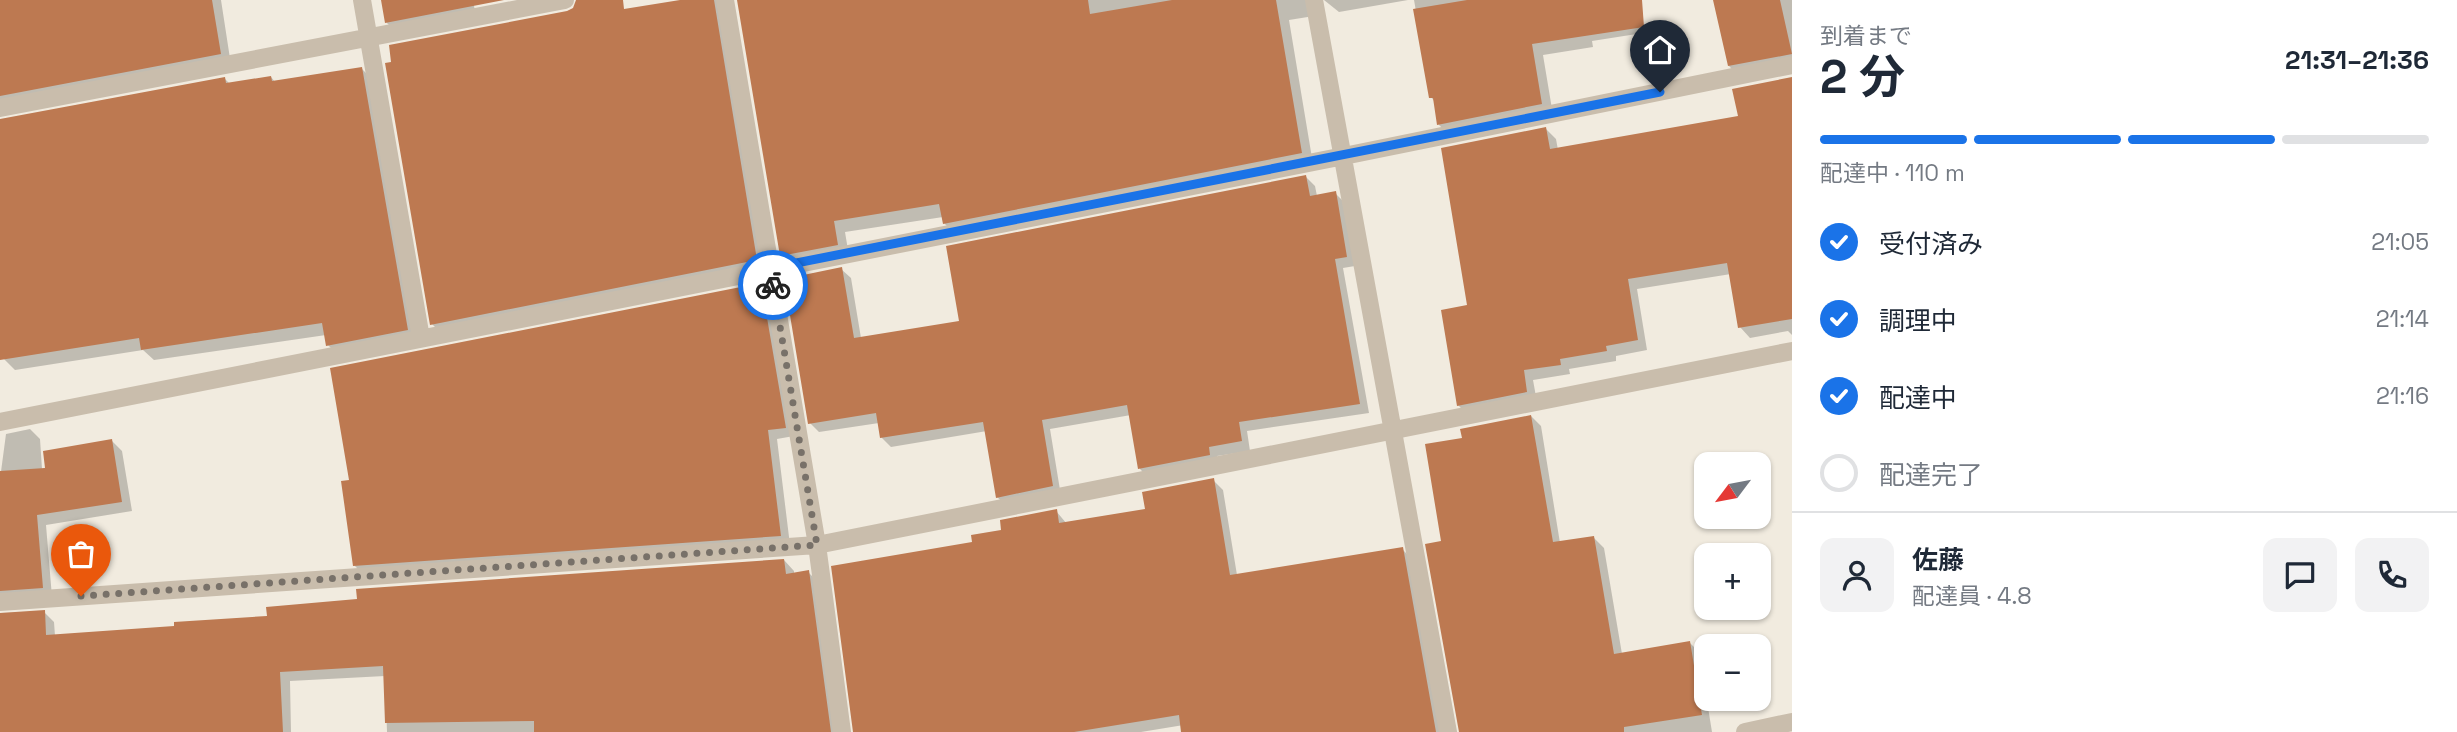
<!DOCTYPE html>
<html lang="ja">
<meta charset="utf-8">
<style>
body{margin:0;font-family:"Space Grotesk","Noto Sans JP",sans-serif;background:#f2f2f3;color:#1f2937;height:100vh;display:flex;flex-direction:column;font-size:26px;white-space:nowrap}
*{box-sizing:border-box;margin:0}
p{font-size:23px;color:#747a83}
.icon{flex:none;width:38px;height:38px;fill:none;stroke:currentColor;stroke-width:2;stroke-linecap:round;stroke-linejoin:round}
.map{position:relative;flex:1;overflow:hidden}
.details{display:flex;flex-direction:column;background:#fff;width:665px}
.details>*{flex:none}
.needle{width:46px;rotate:238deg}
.buttons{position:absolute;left:1694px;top:452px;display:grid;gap:14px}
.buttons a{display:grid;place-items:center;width:77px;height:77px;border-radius:14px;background:#fff;box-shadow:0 2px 5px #0004;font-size:35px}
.pin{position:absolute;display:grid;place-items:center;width:60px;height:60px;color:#fff;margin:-72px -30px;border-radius:50% 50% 50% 0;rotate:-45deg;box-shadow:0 0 7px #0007}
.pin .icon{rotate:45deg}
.courier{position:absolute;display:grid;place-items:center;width:70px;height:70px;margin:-35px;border:5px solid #1a73e8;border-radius:50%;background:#fff;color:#222;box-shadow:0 2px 9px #0007}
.headline em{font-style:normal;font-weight:700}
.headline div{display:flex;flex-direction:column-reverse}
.headline{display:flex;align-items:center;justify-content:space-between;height:119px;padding:0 28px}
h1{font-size:46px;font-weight:700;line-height:52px}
.bar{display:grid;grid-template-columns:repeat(4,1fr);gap:10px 7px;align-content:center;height:84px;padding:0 28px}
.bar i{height:9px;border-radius:5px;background:#e0e1e3}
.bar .on{background:#1a73e8}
.bar p{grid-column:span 4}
.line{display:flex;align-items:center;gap:18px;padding:0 28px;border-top:2px solid #e0e1e3}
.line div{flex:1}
.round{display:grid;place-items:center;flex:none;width:74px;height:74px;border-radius:14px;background:#f2f2f3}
ol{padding:0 28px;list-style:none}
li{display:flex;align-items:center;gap:21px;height:77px}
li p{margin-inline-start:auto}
li .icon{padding:7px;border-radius:50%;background:#1a73e8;color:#fff;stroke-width:4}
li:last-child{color:#747a83}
li i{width:38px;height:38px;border:4px solid #e0e1e3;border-radius:50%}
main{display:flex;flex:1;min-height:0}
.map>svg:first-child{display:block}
</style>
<main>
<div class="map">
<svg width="1792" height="732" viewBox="0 0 1792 732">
<rect width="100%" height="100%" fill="#f1ebdf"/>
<path fill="#0003" d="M0 0H221L231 65 0 115Z
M383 0H473L476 17 396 32 386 22Z
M690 0H719L764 268 440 332 432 324Z
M738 0H1323L1315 7 1314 16 1289 20 1313 164 956 235 944 223 943 217 845 232 849 256 793 267 781 255Z
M1324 0H1408L1339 12Z
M1414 0H1638L1643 33 1592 41 1593 47 1543 55 1553 115 1451 136 1439 125 1435 102 1431 97Z
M1715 0H1792V65L1739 76 1729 66Z
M361 68 373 80 418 340 339 356 328 345 326 335 154 360 143 350 15 370 4 359 0 334V121L224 78 230 84 271 77 275 82Z
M1792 78V335L1788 331 1750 338 1740 327 1731 274 1637 289 1647 350 1616 356V361L1569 369 1570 374 1533 380 1537 402 1469 416 1458 405 1469 307 1545 128 1556 139 1558 150 1740 117Z
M1306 177 1315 186 1317 196 1335 193 1344 202 1355 266 1343 268 1369 413 1247 431 1250 451 1217 456 1218 464 1149 478 1140 469 1131 415 1050 429 1061 496 1007 506 997 497 987 431 891 447 881 437 879 423 819 432 810 423 841 269 851 278 861 338 961 322Z
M761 285 770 294 794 436 777 439 790 545 364 575 354 565 351 482Z
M1531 416 1541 426 1560 543 1594 538 1604 548 1622 654 1689 642 1699 652 1712 732H1460L1443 543 1464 440Z
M30 429 40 439 42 469 112 441 122 451 132 511 46 525 52 597 0 609V479L6 434Z
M1213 480 1223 490 1237 575 1402 549 1412 559 1444 732H1260L1257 713 1141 732H855L974 544 1056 511 1067 524 1147 510Z
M784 560 794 571V574L808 572 818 582 838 732H387L385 676 290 681 291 732H0V613L44 612 54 622 55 636 176 627Z"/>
<path fill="#bd7951" d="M0 0H212L221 54 0 96Z
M381 0H504L385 23Z
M576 0H623L624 9 680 0H714L757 260 430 325 385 63 391 62 389 45 567 11 573 8Z
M737 0H1088L1090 14 1172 0H1276L1302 153 943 224 939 204 834 221 838 245 780 256Z
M1467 0H1642L1644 27 1532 44 1542 104 1437 125 1433 98H1429L1413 9Z
M1713 0H1780L1792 54 1728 66Z
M362 67 408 330 326 346 322 323 141 350 139 338 0 360V119L225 77 226 83 271 76 272 81Z
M1792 77V319L1738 328 1727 263 1628 279 1638 340 1606 346 1607 351 1560 359 1561 365 1524 370 1527 392 1457 406 1441 310 1467 305 1441 148 1546 127 1550 149 1738 116 1732 89Z
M1306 175 1310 196 1336 191 1347 257 1335 259 1360 404 1239 422 1242 441 1209 447 1210 455 1138 469 1127 405 1042 420 1053 486 996 498 983 422 880 438 876 413 808 424 784 279 842 267 854 338 959 321 946 246Z
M761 283 786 428 768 430 781 536 353 566 341 481 349 480 330 368Z
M1531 415 1553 542 1594 536 1614 654 1690 641 1702 715 1624 727V732H1459L1425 544 1441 541 1425 444 1462 438 1460 429Z
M112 439 122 502 37 515 43 588 0 591V471L45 468 43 451Z
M1214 478 1230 575 1403 547 1436 732H1181L1179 715 1074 732H853L831 566 972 542 971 535 1001 530 1000 520 1057 509 1059 523 1145 509 1142 492Z
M784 559 786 574 809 570 831 732H534V721L385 723 383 666 280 672 283 732H0V613L45 610 46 635 174 626V622L267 616 266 607 357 599 356 589Z"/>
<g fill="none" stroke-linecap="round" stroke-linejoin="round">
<path stroke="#c9bdac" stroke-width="18" d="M362 0 421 338
M725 0 817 545 842 732
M1314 0 1448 732
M0 108 565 0
M0 422 1344 156 1792 65
M0 602 817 545 1792 351
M1745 732 1792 722"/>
</g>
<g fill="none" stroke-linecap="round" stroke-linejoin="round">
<path stroke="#787169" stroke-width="7" stroke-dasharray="0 12.6" d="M81 596 817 545 773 285"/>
<path stroke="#1a73e8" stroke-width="9" d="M773 285 771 268 1660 92"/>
</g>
</svg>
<div class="buttons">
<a><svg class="needle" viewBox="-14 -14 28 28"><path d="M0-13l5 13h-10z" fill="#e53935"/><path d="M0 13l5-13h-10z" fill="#747a83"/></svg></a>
<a>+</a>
<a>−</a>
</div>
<div class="pin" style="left:81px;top:596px;background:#ea580c"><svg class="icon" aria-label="bag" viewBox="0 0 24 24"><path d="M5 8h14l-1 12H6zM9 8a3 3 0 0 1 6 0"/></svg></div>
<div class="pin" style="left:1660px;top:92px;background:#1f2937"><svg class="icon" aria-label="home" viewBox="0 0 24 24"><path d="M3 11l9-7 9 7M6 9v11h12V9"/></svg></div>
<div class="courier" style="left:773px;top:285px"><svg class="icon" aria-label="bike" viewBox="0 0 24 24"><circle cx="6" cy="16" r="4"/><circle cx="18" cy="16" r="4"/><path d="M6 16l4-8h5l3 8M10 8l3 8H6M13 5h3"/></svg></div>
</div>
<section class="details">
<div class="headline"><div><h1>2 分</h1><p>到着まで</p></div><em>21:31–21:36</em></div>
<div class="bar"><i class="on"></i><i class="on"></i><i class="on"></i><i></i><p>配達中 · 110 m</p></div>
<ol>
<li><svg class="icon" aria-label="check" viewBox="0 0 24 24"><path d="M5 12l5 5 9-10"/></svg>受付済み<p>21:05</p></li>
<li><svg class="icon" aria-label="check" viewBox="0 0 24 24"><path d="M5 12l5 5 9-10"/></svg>調理中<p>21:14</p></li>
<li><svg class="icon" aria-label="check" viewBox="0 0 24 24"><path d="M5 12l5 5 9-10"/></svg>配達中<p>21:16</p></li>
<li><i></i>配達完了</li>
</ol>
<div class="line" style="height:126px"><a class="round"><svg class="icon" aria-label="person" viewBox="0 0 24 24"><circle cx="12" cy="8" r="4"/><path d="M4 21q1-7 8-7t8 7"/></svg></a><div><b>佐藤</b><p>配達員 · 4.8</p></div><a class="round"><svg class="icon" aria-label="chat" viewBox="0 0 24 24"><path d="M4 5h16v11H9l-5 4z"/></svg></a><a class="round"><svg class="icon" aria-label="phone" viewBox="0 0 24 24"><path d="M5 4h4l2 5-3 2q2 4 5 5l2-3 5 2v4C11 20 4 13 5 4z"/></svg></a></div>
</section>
</main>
